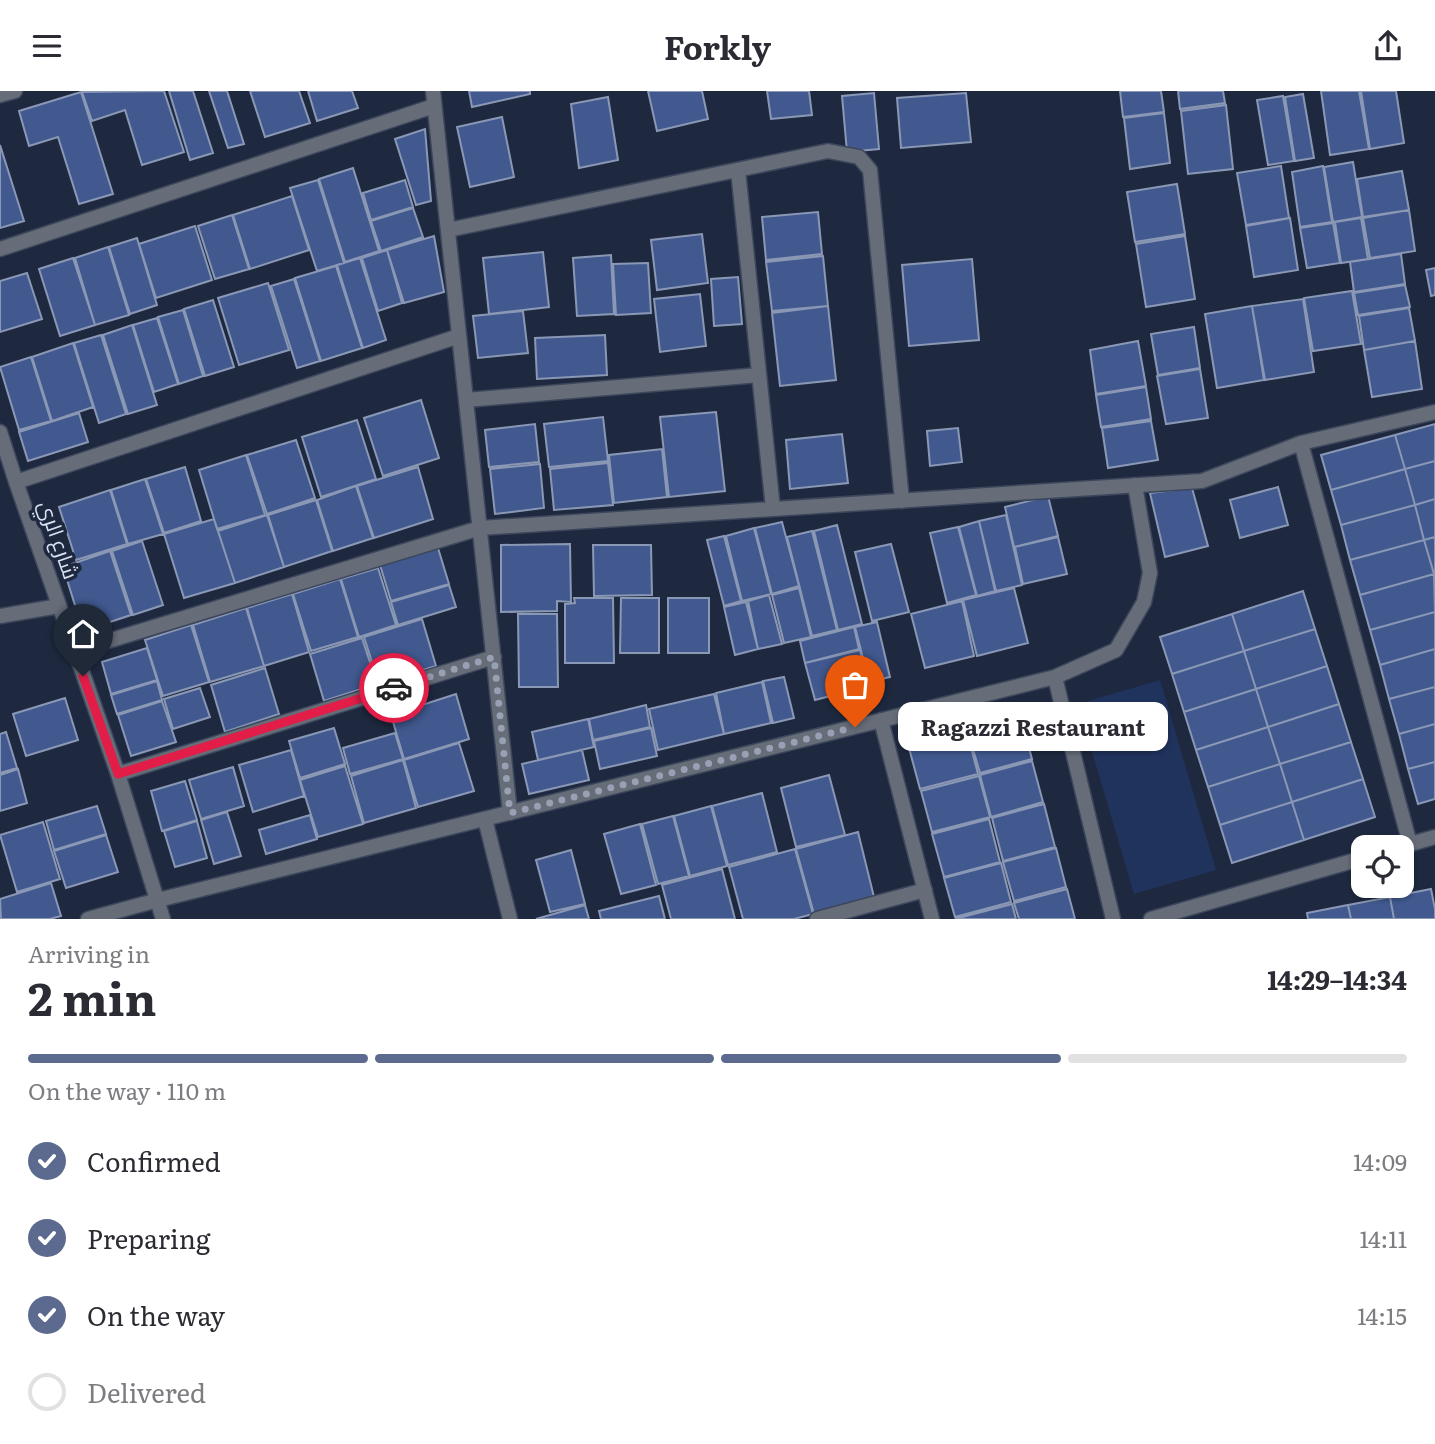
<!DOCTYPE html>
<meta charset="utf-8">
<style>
body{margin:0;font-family:Literata,Cairo,serif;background:#f7f7f7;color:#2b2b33;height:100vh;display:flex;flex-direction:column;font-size:26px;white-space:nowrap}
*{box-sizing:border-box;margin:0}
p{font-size:23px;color:#7c7c81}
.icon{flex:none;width:38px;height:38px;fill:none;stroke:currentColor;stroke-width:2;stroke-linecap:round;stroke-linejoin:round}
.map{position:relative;height:828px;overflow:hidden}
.panel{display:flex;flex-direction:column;background:#fff;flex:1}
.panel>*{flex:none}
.controls{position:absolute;left:1351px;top:744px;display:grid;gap:14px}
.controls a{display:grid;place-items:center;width:63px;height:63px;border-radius:14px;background:#fff;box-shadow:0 2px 5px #0004;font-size:35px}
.pin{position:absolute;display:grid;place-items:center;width:60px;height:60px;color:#fff;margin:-72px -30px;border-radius:50% 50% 50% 0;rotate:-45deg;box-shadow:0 0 7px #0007}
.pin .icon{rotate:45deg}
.courier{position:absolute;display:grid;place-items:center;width:70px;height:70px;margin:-35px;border:5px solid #e11d48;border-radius:50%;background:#fff;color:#222;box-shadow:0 2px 9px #0007}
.bubble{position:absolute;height:49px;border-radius:14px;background:#fff;box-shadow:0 2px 5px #0004;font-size:23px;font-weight:700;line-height:49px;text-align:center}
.headline em{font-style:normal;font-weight:700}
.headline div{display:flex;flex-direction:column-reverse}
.headline{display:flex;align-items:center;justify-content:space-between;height:119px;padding:0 28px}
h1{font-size:46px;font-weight:700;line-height:52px}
.bar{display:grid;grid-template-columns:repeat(4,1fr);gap:10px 7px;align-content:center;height:84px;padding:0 28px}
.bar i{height:9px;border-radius:5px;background:#e1e1e2}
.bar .selected{background:#5b6a8e}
.bar p{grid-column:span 4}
ol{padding:0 28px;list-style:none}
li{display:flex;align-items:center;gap:21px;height:77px}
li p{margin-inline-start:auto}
li .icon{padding:7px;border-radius:50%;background:#5b6a8e;color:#fff;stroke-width:4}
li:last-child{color:#7c7c81}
li i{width:38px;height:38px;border:4px solid #e1e1e2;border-radius:50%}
header{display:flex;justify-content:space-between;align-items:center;height:91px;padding:0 28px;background:#fff;font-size:32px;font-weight:700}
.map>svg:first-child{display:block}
</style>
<header><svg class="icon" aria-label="menu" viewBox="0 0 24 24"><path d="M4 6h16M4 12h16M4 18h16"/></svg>Forkly<svg class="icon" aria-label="share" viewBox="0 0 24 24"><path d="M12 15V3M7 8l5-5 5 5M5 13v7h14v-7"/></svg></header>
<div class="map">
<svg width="1435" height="828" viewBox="0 0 1435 828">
<rect width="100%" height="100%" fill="#1e2940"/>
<path fill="#20335d" d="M1160 589 1216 779 1134 803 1078 613Z"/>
<path fill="#41598f" stroke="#8a98b5" stroke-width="2" d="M164 0 184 61 142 74 125 19 92 30 82 1Z
M169 0H193L213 62 190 69Z
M209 0H227L244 53 228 57Z
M250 0H299L310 32 265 46Z
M308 0H352L358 17 317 30Z
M469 0H530V3L472 16Z
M648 0H702L708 28 657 40Z
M767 0H809L812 24 771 28Z
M1120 0H1161L1164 21 1123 26Z
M1178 0H1223L1225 12 1180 18Z
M1321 0H1359L1369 58 1330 64Z
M1361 0H1396L1404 52 1370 58Z
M81 1 113 103 79 113 58 46 29 55 19 20Z
M874 2 879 58 847 61 842 5Z
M966 2 971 51 901 57 897 7Z
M1303 3 1314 67 1295 70 1285 6Z
M1283 5 1294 70 1268 74 1257 9Z
M608 6 618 69 579 77 571 13Z
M1226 14 1233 78 1188 83 1181 20Z
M1164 22 1170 72 1130 78 1124 27Z
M502 26 514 86 470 96 457 36Z
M425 38 431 110 416 114 395 48Z
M0 54 24 130 0 137Z
M1353 71 1362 126 1333 131 1324 76Z
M1281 75 1289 127 1246 134 1237 82Z
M1323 75 1332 131 1300 136 1292 81Z
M353 77 379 160 345 171 319 88Z
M1402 80 1409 119 1363 126 1357 88Z
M318 89 344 172 317 180 290 97Z
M405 89 413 116 371 129 363 102Z
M1177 93 1185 143 1135 151 1127 101Z
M292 105 309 159 250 178 233 124Z
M413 117 423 146 381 160 371 130Z
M1409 119 1415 160 1370 167 1363 127Z
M818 121 822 163 766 169 762 126Z
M232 124 249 178 215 188 198 135Z
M1290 127 1298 179 1254 186 1246 135Z
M1361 127 1368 168 1341 172 1335 131Z
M1333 132 1340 172 1307 177 1300 137Z
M195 135 212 189 156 207 139 153Z
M702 143 708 192 657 199 651 149Z
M434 145 444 201 404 212 387 159Z
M1185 145 1195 208 1146 216 1136 153Z
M137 147 157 214 130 223 109 156Z
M108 156 129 224 95 234 75 167Z
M387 159 402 212 378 220 362 167Z
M543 161 549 216 489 223 483 167Z
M1401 163 1405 193 1354 201 1350 171Z
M611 164 614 223 577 225 573 167Z
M823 165 828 215 772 220 766 171Z
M73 167 95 234 60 245 39 178Z
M360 167 386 249 363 257 337 174Z
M972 168 979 249 909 255 902 174Z
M648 172 651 222 616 224 613 173Z
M336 175 362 257 321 270 295 187Z
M1435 177V204L1431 205 1426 179Z
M27 182 42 228 0 241V190Z
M738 186 742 233 714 235 711 188Z
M294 188 320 270 297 277 271 195Z
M268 192 289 259 239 274 218 207Z
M1405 194 1410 216 1358 224 1354 202Z
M1352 200 1361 253 1313 260 1304 207Z
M700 203 706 255 660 261 654 208Z
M1303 208 1314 281 1265 289 1252 215Z
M213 209 234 276 205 285 184 218Z
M828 215 836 289 780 295 772 222Z
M1252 215 1264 289 1217 297 1205 223Z
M1409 217 1415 250 1364 259 1359 225Z
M183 219 203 285 179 293 158 226Z
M523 220 528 262 478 267 473 225Z
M157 227 178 293 154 301 133 234Z
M132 234 157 314 128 323 103 244Z
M1194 236 1200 277 1158 284 1151 243Z
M101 244 126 323 99 332 74 252Z
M605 244 607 284 537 288 535 247Z
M1138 250 1146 295 1096 303 1090 259Z
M1415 250 1422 298 1372 306 1364 259Z
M73 252 93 316 52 330 32 266Z
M31 266 51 330 19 339 0 276Z
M1200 278 1208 327 1166 333 1157 285Z
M1146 296 1151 328 1101 336 1096 304Z
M421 309 439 367 383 385 364 327Z
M716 321 725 400 669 406 660 326Z
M79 322 88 351 28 370 19 341Z
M603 326 608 370 549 376 544 333Z
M357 329 376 388 321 406 302 346Z
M1151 330 1158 369 1108 377 1102 337Z
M535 333 539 371 489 376 485 339Z
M1435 333V370L1405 378 1395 344Z
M958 337 962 371 930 375 927 340Z
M842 343 848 392 790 398 786 349Z
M1395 344 1405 378 1331 399 1321 364Z
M296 349 315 407 267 423 247 364Z
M662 358 667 406 614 412 609 364Z
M246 364 265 424 217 438 199 379Z
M1435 370V408L1415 414 1405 378Z
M608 372 613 414 554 419 550 378Z
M540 373 544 417 495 423 490 378Z
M185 376 201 430 164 442 146 388Z
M418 376 433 428 374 447 357 395Z
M1405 378 1415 414 1341 434 1331 399Z
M145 388 163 443 128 453 111 399Z
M356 395 373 447 333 460 317 409Z
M1278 396 1288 434 1240 447 1230 409Z
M1192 397 1208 455 1165 466 1150 402Z
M110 399 127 453 76 469 59 416Z
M1048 405 1058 445 1014 456 1005 416Z
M1435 408V446L1424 449 1415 414Z
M316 409 332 460 284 476 268 424Z
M1415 414 1424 449 1350 469 1341 434Z
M267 424 284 476 235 492 218 440Z
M1006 424 1022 494 996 500 979 430Z
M214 428 235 492 184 507 164 443Z
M979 430 995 500 977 505 959 436Z
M782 431 799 495 772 503 755 437Z
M837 434 862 533 838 539 814 440Z
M958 436 976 504 947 512 930 442Z
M754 437 771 503 742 510 726 445Z
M812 440 837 539 812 545 787 446Z
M724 445 741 510 724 515 707 449Z
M1058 446 1067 483 1023 493 1015 456Z
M1435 446V483H1434L1424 449Z
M1424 449 1434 483 1360 504 1350 469Z
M142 450 163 514 133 524 112 460Z
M570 453 571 511 557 510V520L501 521V454Z
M891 453 909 521 872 530 855 461Z
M593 454H651L652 504 594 505Z
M438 457 449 493 391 510 380 474Z
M110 460 131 524 83 540 63 476Z
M378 477 396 534 359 546 341 488Z
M1434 483 1435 521 1370 539 1360 504Z
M340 488 358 546 311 560 293 503Z
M449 494 456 516 398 534 391 511Z
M799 497 811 546 784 552 772 504Z
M1014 497 1028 552 977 565 963 509Z
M1303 500 1315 538 1244 560 1232 523Z
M292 503 309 561 264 575 247 517Z
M769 504 782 553 758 558 748 510Z
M574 507H613L614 572H565V513L575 512Z
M621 507H659V562H620Z
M668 507H709V562H668Z
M962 510 974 565 925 577 911 523Z
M746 511 758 558 735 564 724 516Z
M246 517 264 575 210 591 193 534Z
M1435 521V558L1380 574 1370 539Z
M518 523H557L558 596H519Z
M1232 523 1244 560 1172 583 1160 546Z
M422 528 436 575 379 593 364 546Z
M877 531 890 586 869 591 855 536Z
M191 534 209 591 163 605 145 549Z
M854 536 859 558 805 572 800 550Z
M1315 538 1327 575 1256 598 1244 560Z
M362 547 377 593 324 610 310 563Z
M147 557 157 589 111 603 102 571Z
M1435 558V596L1389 608 1380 574Z
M860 559 869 595 815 609 805 572Z
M1244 560 1256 598 1184 621 1172 583Z
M1327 575 1339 613 1268 636 1256 598Z
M265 577 279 623 225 641 211 594Z
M784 586 794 627 773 632 763 590Z
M157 590 162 609 117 623 111 604Z
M762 591 771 632 724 643 716 602Z
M1435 596V633L1399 643 1389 608Z
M200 597 210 626 173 638 164 608Z
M1256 598 1268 636 1196 659 1184 621Z
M456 603 469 648 404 668 391 624Z
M714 603 724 643 658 659 649 618Z
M65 607 78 649 26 665 13 623Z
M162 610 176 651 131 665 118 624Z
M1339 613 1351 651 1280 673 1268 636Z
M646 614 650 636 593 649 589 628Z
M1021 627 1032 668 980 682 968 641Z
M588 628 594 656 538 669 532 641Z
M1435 633V671L1408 678 1399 643Z
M1268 636 1280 673 1208 696 1196 659Z
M334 637 345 673 300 687 289 650Z
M651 637 657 665 600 678 594 650Z
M6 641 17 677 0 682V643Z
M967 641 978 683 920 698 909 657Z
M395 642 403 668 350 683 343 657Z
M1351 651 1363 688 1292 711 1280 673Z
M459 652 474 700 418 716 404 669Z
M291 659 304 705 253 721 239 674Z
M582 659 589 689 529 703 522 673Z
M403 669 416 717 364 732 351 685Z
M1032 670 1043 711 991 726 980 684Z
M1435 671V708L1418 713 1408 678Z
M1280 673 1292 711 1220 734 1208 696Z
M345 675 363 733 318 746 300 689Z
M233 676 244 715 201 728 189 689Z
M18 678 27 712 0 720V684Z
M829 684 845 744 796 756 781 697Z
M979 685 990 726 932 741 921 700Z
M1363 688 1375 726 1304 749 1292 711Z
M185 690 197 729 162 740 151 700Z
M762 702 777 761 728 774 712 715Z
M1292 711 1304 749 1232 772 1220 734Z
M1044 713 1055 756 1003 770 992 727Z
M97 715 106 743 54 759 46 730Z
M711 715 727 775 690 785 674 725Z
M227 721 241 765 214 773 201 729Z
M310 724 317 748 266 763 259 739Z
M673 725 689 785 658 793 642 733Z
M989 728 1000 771 944 786 932 743Z
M197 730 207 767 175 776 164 740Z
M43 731 60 788 17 801 0 744Z
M640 733 656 794 621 803 604 743Z
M858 741 874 806 814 823 796 758Z
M106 744 118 781 66 797 54 760Z
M1056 757 1066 796 1014 810 1003 771Z
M795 758 813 823 794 828H743L729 776Z
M571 759 585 813 550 821 536 769Z
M1001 772 1011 811 955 826 944 787Z
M722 778 735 828H671L662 794Z
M51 792 61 825 50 828H1L0 808Z
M1067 798 1075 828H1019L1014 812Z
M1431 798 1435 818V828H1394L1390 806Z
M659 805 665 828H601L599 820Z
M1390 806 1394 828H1351L1348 814Z
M1012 813 1016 828H955Z
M585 814 589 828H536Z
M1348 814 1351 828H1308L1307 822Z"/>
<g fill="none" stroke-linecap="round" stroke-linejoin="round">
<g stroke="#3c475c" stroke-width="17">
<path id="minor" d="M433 0 510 722
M0 4 15 0
M738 79 773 418
M448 139 828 60 859 66 870 79 902 410
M0 158 434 15
M466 309 759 284
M0 341 16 391 118 683 163 828
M1301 352 1410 753
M16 391 459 245
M0 525 59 515
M75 560 480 437 1202 390 1301 352 1435 321
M1055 586 1113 828
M881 629 932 828
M118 683 494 566
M485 728 510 828
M1400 756 1435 746
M88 828 158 809 1055 586 1116 559 1144 511 1150 482 1135 394
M817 828 925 799
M1151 828 1363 767"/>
</g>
<use href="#minor" stroke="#666c78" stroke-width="14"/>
</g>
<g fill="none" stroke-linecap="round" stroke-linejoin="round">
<path stroke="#98a1b3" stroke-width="7" stroke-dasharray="0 12.6" d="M394 597 494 566 510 722 855 636"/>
<path stroke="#e11d48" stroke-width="9" d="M83 585 118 683 394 597"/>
</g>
<g text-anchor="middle" stroke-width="7" stroke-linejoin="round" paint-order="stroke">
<g font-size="21" fill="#dae2f1" stroke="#1e2940">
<text transform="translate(58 449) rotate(71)" y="7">شارع الري</text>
</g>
</g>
</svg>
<div class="controls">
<a><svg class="icon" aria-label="locate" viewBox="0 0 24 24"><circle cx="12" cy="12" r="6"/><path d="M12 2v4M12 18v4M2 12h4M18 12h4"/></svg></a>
</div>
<div class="pin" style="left:855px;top:636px;background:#ea580c"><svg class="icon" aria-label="bag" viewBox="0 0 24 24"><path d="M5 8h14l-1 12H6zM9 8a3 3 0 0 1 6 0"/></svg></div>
<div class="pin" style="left:83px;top:585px;background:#1f2937"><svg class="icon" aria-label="home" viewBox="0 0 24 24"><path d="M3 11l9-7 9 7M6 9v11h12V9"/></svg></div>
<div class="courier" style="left:394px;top:597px"><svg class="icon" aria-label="car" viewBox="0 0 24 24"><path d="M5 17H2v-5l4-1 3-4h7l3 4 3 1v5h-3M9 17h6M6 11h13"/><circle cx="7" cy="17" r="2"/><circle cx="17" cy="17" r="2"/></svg></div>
<div class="bubble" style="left:898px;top:611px;width:270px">Ragazzi Restaurant</div>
</div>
<section class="panel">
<div class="headline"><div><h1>2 min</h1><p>Arriving in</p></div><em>14:29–14:34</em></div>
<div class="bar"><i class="selected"></i><i class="selected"></i><i class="selected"></i><i></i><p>On the way · 110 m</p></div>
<ol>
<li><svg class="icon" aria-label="check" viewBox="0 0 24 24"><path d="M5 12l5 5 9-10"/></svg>Confirmed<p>14:09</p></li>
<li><svg class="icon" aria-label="check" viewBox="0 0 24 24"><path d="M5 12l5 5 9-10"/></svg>Preparing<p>14:11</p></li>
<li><svg class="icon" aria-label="check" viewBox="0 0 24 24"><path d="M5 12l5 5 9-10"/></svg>On the way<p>14:15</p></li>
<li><i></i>Delivered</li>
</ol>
</section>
